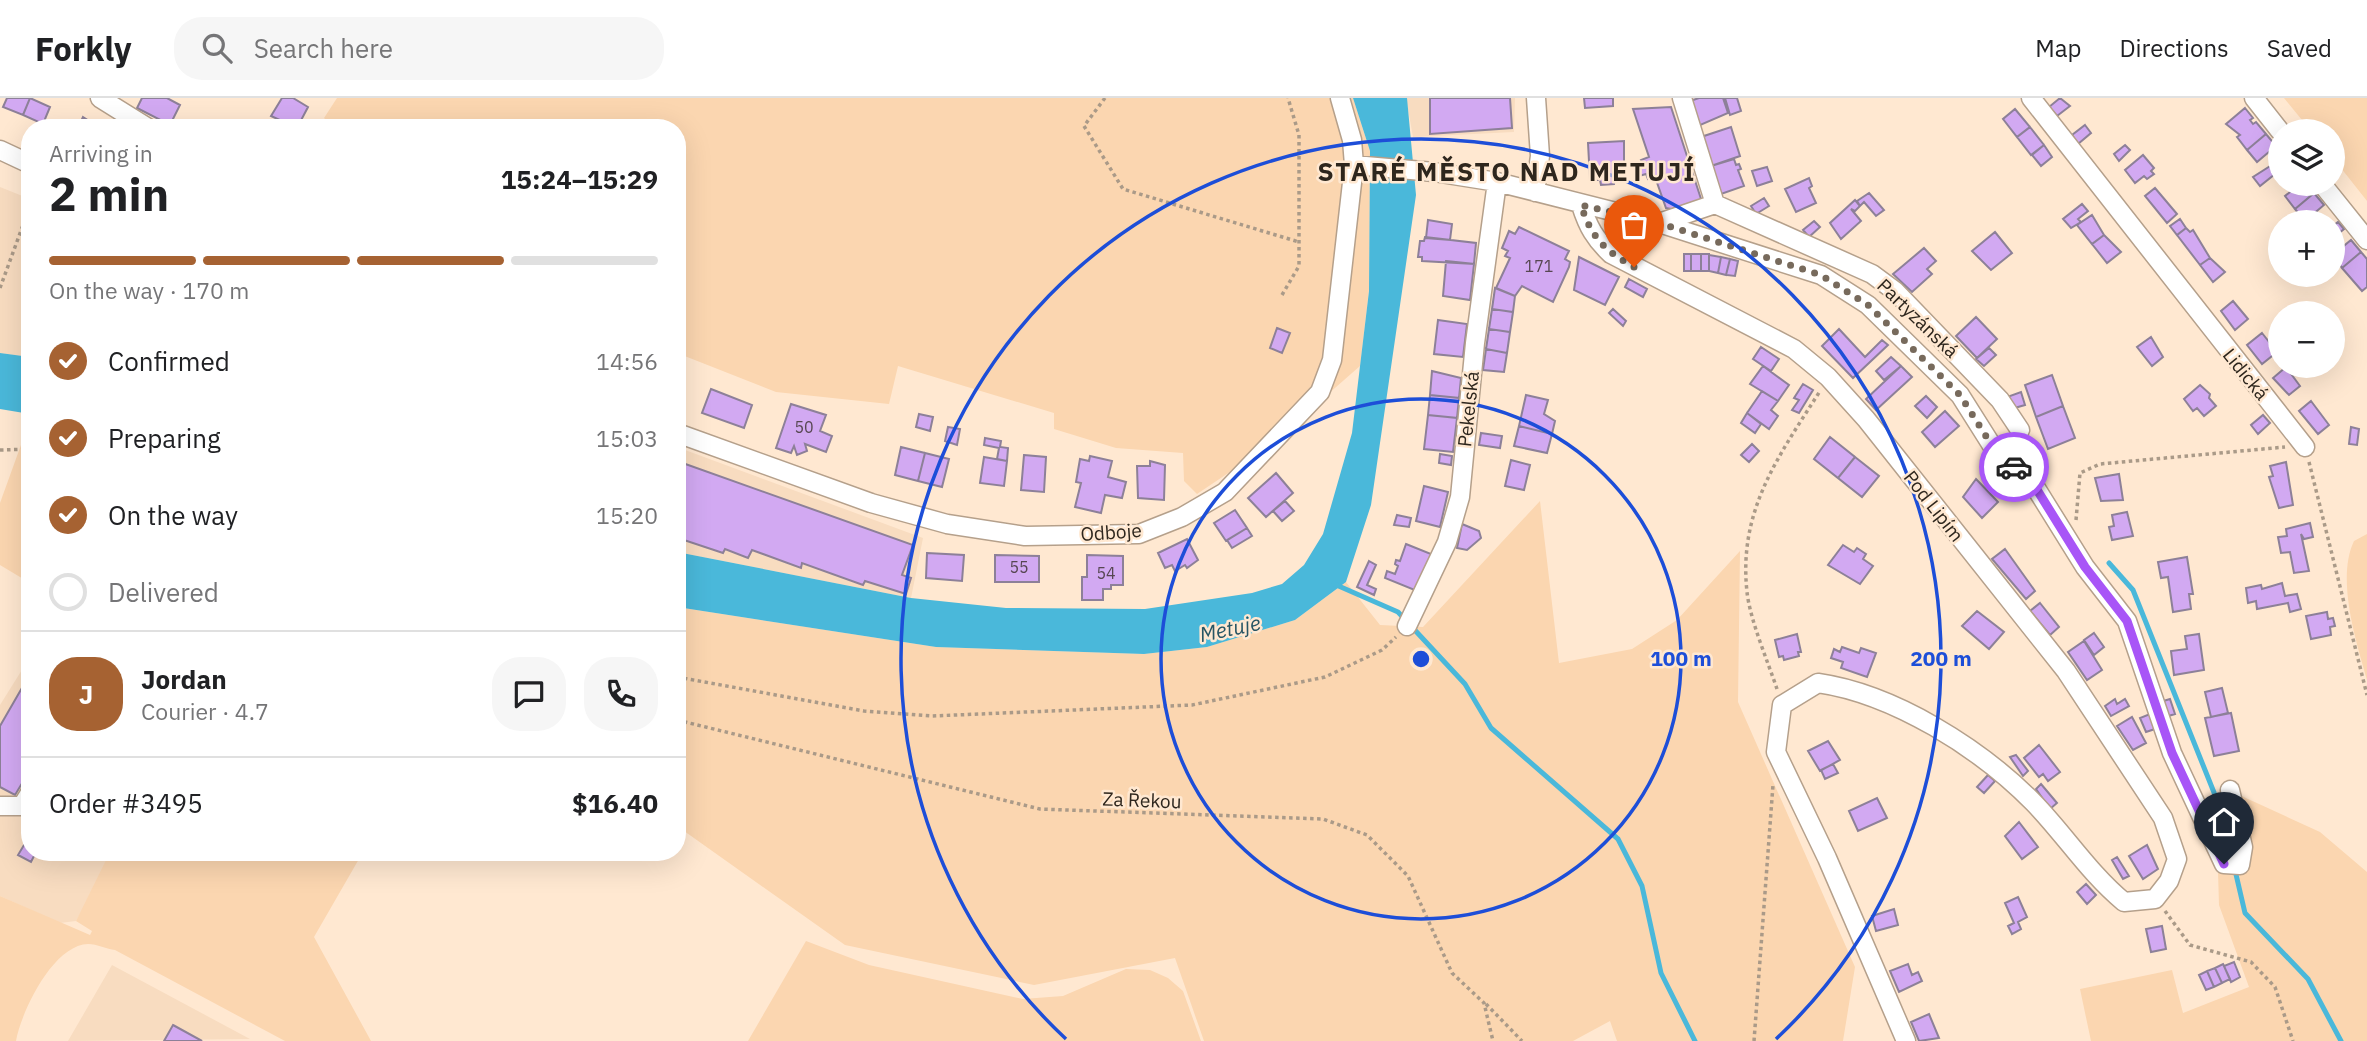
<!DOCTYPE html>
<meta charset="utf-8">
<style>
body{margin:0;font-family:"IBM Plex Sans",sans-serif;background:#f6f6f6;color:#202124;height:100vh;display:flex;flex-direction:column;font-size:26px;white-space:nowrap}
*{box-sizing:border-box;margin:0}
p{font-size:23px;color:#757577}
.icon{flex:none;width:38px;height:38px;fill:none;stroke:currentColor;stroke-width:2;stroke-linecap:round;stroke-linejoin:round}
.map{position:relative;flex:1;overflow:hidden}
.drawer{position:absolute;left:21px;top:21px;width:665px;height:742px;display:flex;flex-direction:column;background:#fff;border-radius:28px;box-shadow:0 7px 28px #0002}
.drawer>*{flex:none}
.controls{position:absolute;left:2268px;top:21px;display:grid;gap:14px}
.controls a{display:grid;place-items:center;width:77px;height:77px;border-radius:50%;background:#fff;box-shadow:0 7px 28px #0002;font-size:35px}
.pin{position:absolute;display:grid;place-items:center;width:60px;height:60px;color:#fff;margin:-72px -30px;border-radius:50% 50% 50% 0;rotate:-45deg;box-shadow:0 0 7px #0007}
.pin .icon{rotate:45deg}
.courier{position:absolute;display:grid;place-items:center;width:70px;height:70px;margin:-35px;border:5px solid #a855f7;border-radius:50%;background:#fff;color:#222;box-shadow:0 2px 9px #0007}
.head em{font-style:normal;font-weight:700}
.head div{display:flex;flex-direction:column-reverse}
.head{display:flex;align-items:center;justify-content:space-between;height:119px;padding:0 28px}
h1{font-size:46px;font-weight:700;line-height:52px}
.bar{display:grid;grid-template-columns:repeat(4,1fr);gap:10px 7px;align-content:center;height:84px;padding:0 28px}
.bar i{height:9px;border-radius:5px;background:#e0e0e0}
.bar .on{background:#a66232}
.bar p{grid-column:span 4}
.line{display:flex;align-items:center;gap:18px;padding:0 28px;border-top:2px solid #e0e0e0}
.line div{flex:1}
.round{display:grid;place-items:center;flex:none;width:74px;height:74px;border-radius:28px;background:#f6f6f6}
ol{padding:0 28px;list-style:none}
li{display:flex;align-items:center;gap:21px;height:77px}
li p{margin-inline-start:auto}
li .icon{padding:7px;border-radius:50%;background:#a66232;color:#fff;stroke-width:4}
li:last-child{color:#757577}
li i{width:38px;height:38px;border:4px solid #e0e0e0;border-radius:50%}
header{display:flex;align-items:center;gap:42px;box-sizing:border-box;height:98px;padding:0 35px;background:#fff;border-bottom:2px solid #e0e0e0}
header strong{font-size:33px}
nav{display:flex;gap:38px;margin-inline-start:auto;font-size:24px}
.search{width:490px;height:63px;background:#f6f6f6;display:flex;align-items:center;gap:18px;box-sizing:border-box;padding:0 24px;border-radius:28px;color:#757577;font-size:26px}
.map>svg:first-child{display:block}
</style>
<header>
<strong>Forkly</strong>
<div class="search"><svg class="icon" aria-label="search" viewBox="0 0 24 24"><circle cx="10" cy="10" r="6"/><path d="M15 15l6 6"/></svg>Search here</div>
<nav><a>Map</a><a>Directions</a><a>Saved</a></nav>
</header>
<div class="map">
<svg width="2367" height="943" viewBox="0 0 2367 943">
<rect width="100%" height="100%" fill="#ffe8d1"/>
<path fill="#f8dcc0" d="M1406 0H1515L1514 34 1413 39Z
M0 89 30 101V259L0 255Z
M677 349 923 440 911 500 677 454Z
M30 559V754H114L76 823 60 825 0 798V607Z
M112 867 250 941 68 943Z"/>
<path fill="#fbd6b0" d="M337 0H1353L1370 53 1369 192 1360 268 1270 347 1197 396 1184 383 1183 355 1116 350 1054 331V315L898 268 889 306 776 294 677 255V30H335L324 20Z
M2284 0H2367V103L2333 60V33H2311Z
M30 322V485L0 467V405Z
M1540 403 1559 565 1632 551 1677 522 1740 453 1738 604 1855 869 1843 943H1617L1610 923 1573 943H1204L1175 860 1034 887 845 847 677 728V509L936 549 1144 556 1207 549 1295 522 1346 484 1380 527 1423 529Z
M2367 436V582C2356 543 2336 481 2354 443Z
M2224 690 2320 734 2367 774V943H2091L2080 891 2172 872 2183 915 2249 889 2219 807 2217 740 2210 724Z
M110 754H363L314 839 371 943H285L115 852C107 851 97 846 88 846 53 847 21 914 16 943H0V798L90 837 92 833 76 823Z
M806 843 869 867 1023 901 1063 898 1126 871 1150 872 1168 880 1183 893 1201 943H748Z"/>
<path fill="#4ab8da" d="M1353 0H1407L1416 97 1371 407 1346 484 1295 522 1207 549 1144 556 936 549 677 509V454L911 500 1006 510 1145 511 1252 495 1282 486 1304 467 1323 436 1352 335 1369 193 1370 53Z
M0 255 30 259V316L0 311Z"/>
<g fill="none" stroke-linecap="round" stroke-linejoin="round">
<path stroke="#4ab8da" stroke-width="5" d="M2109 465 2133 492 2221 712 2245 815 2308 881 2341 943
M1334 486 1398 514 1465 586 1491 630 1618 741 1642 788 1661 875 1695 943"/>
</g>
<path fill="#d2a9f2" stroke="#8d8098" stroke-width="2" d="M7 0H30L23 17 3 9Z
M30 0 50 9 43 26 23 17Z
M142 0H167L180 7 170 27 137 10Z
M282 0H293L308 9 297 30 271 18Z
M1430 0H1510L1512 30 1430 36Z
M1584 0H1613V8L1585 10Z
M1699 0H1723L1728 15 1698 28 1690 3Z
M1725 0H1737L1741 13 1730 17Z
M2060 0 2070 8 2057 18 2049 9Z
M1671 9 1702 104 1682 113 1666 110 1655 79 1648 81 1646 76 1639 78 1637 69 1643 67 1641 62 1649 59 1633 11Z
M2245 10 2253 20 2250 22 2253 26 2256 24 2266 36 2247 52 2237 39 2240 37 2226 26Z
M2015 11 2030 29 2017 39 2003 21Z
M83 19 94 26H97L91 30H78Z
M2085 27 2091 35 2078 46 2072 37Z
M1731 29 1740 58 1711 68 1701 39Z
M2030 29 2044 47 2031 57 2017 39Z
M2266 36 2276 48 2257 64 2247 52Z
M1624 43V64L1616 69 1614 86 1601 87 1600 82H1590L1588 45Z
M2044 47 2052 59 2041 68 2032 57Z
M2125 47 2130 52 2119 63 2114 56Z
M2143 57 2154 70 2151 73 2154 76 2147 81 2144 78 2135 85 2125 72Z
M1734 61 1736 67 1739 66 1741 71 1738 72 1744 88 1721 96 1711 68Z
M2278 63 2280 72 2260 88 2253 79Z
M1767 69 1772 83 1757 88 1752 73Z
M1809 80 1812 88 1809 90 1816 105 1796 114 1785 91Z
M2300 86H2307L2314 95 2295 111 2285 98Z
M2155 90 2177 116 2167 125 2145 98Z
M1869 95 1884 112 1876 118 1864 104 1860 108 1857 103Z
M2314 95 2324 107 2305 123 2295 111Z
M1764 100 1769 108 1756 116 1751 108Z
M1855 102 1860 108 1855 113 1851 111 1861 123 1841 141 1830 125Z
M2082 106 2088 113 2078 121 2081 124 2071 130 2063 121Z
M2092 117 2104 137 2092 146 2077 127Z
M2180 121 2186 130 2177 137 2170 128Z
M1428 122 1452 126 1450 142 1426 140Z
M1814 123 1820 129 1809 139 1803 132Z
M2338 124 2344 131 2333 140V128Z
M1519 129 1569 153 1565 161 1570 164 1569 169 1553 204 1522 188 1515 198 1496 190 1510 160 1505 158 1508 153 1502 150 1509 133 1515 136Z
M2186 130 2190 134 2193 132 2210 160 2200 167 2177 137Z
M1995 134 2012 155 1991 172 1972 153Z
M2104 137 2121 154 2107 165 2092 146Z
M1425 139 1476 145 1474 166 1422 163V159H1418L1420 143H1424Z
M2351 142 2361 154 2342 170 2333 157Z
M1924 150 1936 163 1927 171 1932 176 1912 194 1893 176Z
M2361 154 2367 161V189L2362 193 2342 170Z
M1684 156H1691V173H1684Z
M1691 156H1701V173H1691Z
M1701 156H1709V173H1701Z
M1709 157 1721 159 1718 175 1709 173Z
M1579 159 1619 179 1605 207 1574 192Z
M1721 159 1730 161 1726 177 1718 175Z
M2210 160 2225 174 2213 184 2200 167Z
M1730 161 1738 163 1735 178 1726 177Z
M1446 163 1474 166 1470 202 1443 198Z
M1629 181 1647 191 1643 199 1625 189Z
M1495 190 1515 198 1513 214 1492 211Z
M2233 203 2248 221 2235 232 2221 213Z
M1492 211 1513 214 1510 234 1489 231Z
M1613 211 1626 223 1623 228 1609 215Z
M1976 219 1997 241 1977 260 1956 238Z
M1438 222 1467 226 1463 259 1434 256Z
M1277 230 1290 235 1282 255 1270 250Z
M1489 231 1510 234 1507 255 1486 251Z
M1839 231 1865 259 1882 242 1888 247 1853 280 1822 248Z
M2262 235 2277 254 2262 266 2247 247Z
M2151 239 2163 259 2152 268 2137 249Z
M1761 249 1779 261 1771 273 1753 261Z
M1989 250 1996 257 1984 268 1976 261Z
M1486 251 1507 255 1504 274 1483 272Z
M1891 259 1901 268 1884 282 1876 273Z
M1763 268 1789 287 1778 303 1750 286Z
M1901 268 1912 279 1876 312 1866 301Z
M2286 269 2300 288 2289 297 2273 280Z
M1432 273 1461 280 1459 300 1430 297Z
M2052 277 2063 308 2036 319 2025 287Z
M1803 286 1813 292 1799 315 1792 312 1799 302 1794 300Z
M2200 287 2210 296 2209 300 2216 308 2204 318 2197 310 2193 313 2184 301Z
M711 291 752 307 744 330 702 315Z
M1762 293 1778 303 1771 312 1778 318 1769 331 1747 315Z
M2021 294 2025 307 2011 311 2007 299Z
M1430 297 1459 300 1457 320 1428 317Z
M1526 297 1548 302 1544 316 1555 323 1552 336 1519 328Z
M1926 298 1937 309 1927 320 1915 308Z
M2311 303 2329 327 2318 336 2299 313Z
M791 306 826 317 820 333 832 338 826 354 805 346 807 353 797 357 794 348 791 355 776 350Z
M2063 308 2075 340 2048 351 2036 319Z
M1945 313 1959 328 1935 349 1922 334Z
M1747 315 1761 326 1755 335 1741 325Z
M919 316 933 319 930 333 916 329Z
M1428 317 1457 320 1453 354 1424 351Z
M2263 317 2270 325 2258 336 2251 327Z
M1519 328 1552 336 1547 355 1514 348Z
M948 329 960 331 957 347 945 343Z
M2351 329 2359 331 2357 347 2349 346Z
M1481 335 1502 338 1500 350 1479 347Z
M1830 339 1855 359 1838 380 1814 361Z
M985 340 1001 343 1000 349 1008 350 1007 363 997 361 999 350 984 347Z
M1752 346 1759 353 1749 364 1741 357Z
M901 349 925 355 918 383 895 377Z
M925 355 949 361 942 389 918 383Z
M1440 356 1452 358 1451 367 1439 365Z
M1024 357 1046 359 1044 394 1021 392Z
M1090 358 1112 363 1108 379 1126 384 1122 400 1105 397 1101 415 1075 409 1081 385 1076 384 1080 361 1089 363Z
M984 359 1007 363 1004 388 980 385Z
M1855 359 1879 378 1862 399 1838 380Z
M1511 362 1530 367 1524 392 1505 388Z
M677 363 913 447 902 477 911 480 906 496 865 483 863 487 802 465 801 470 752 452 748 460 725 451 723 455 678 440 677 443Z
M1150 363 1165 367 1164 402 1138 400 1137 368H1150Z
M2286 364 2293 407 2279 410 2269 379 2273 378 2270 368Z
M1276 375 1293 395 1266 419 1248 400Z
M2119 376 2123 402 2101 403 2095 380Z
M1976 381 1998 404 1982 420 1963 399Z
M1424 388 1448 394 1440 429 1416 423Z
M1285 403 1294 413 1282 423 1273 413Z
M1235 412 1247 430 1226 443 1214 425Z
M2127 414 2133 438 2112 442 2109 429 2114 428 2112 417Z
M1397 417 1411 420 1409 429 1394 427Z
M2310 425 2313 439 2304 441 2301 436 2309 473 2294 475 2290 454 2281 455 2278 439 2287 438 2286 431Z
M1462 426 1479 433 1481 440 1467 452 1457 450Z
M1247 430 1252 438 1232 450 1227 442Z
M1187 441 1198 462 1187 470 1185 467 1175 473 1172 467 1165 470 1158 455Z
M1406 446 1431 456 1417 493 1385 480 1387 473 1395 476 1398 468 1395 466 1396 462 1400 463Z
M1843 447 1854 454 1857 450 1866 456 1863 461 1873 468 1860 486 1828 467Z
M2005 451 2035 493 2026 501 1992 461Z
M927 455 964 457 962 483 926 480Z
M995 457 1039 458V484H995Z
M1087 457 1123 458V487H1111V491H1103V502H1082V479H1087Z
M2187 459 2193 496H2189L2191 511 2173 514 2168 479 2161 480 2158 464Z
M1369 463 1376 467 1367 487 1376 491 1374 497 1357 489Z
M2282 485 2285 498 2297 496 2301 511 2290 514 2288 505 2257 511 2256 503 2248 505 2246 490 2261 487 2262 491Z
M2040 505 2059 529 2050 537 2030 513Z
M1977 513 2004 534 1989 551 1962 528Z
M2327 514 2328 521 2333 520 2335 528 2330 529 2331 537 2311 541 2306 518Z
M2094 535 2104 549 2094 557 2084 542Z
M1797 536 1801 554H1798L1799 558 1784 562 1783 558 1779 559 1775 542Z
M2199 536 2204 572 2174 577 2171 553 2187 551 2185 538Z
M2084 543 2102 572 2087 582 2068 554Z
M1842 549 1859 555 1861 550 1876 555 1867 579 1841 570 1843 564 1831 560 1834 551 1840 554Z
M30 576V672L15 697 0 689V628Z
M2222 590 2228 615 2211 619 2205 594Z
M2115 601 2117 606 2125 601 2129 608 2111 618 2105 608Z
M2170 601 2175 616 2165 619 2160 604Z
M2231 615 2239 653 2214 658 2205 620Z
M2150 616 2155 631 2146 634 2140 620Z
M2132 619 2146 645 2133 652 2117 628Z
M1828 643 1840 662 1820 673 1808 653Z
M2039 647 2060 674 2048 683 2043 676 2039 679 2024 660Z
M2016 657 2028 673 2023 678 2010 659Z
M1833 666 1838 675 1825 681 1821 672Z
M1988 677 1995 683 1984 695 1977 689Z
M2041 686 2057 705 2050 711 2036 691Z
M1877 700 1887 720 1858 733 1849 713Z
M2019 724 2038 749 2022 761 2005 738Z
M30 737V754H36L31 764 18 757Z
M2147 747 2158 771 2143 781 2129 758Z
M2117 759 2129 778 2123 781 2112 762Z
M2086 786 2096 797 2087 806 2077 794Z
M2018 799 2027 819 2018 824 2021 831 2012 836 2008 828 2014 825 2005 805Z
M1894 811 1898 827 1876 833 1872 818Z
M2162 828 2166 851 2151 854 2146 831Z
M2234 864 2240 879 2231 884 2224 868Z
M1908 866 1912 877 1918 874 1922 883 1899 894 1890 873Z
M2223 866 2230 881 2222 885 2215 870Z
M2215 870 2222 885 2214 889 2207 873Z
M2207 873 2214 889 2206 892 2199 877Z
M1929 916 1939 940 1919 943 1911 924Z
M173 927 202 943H164Z"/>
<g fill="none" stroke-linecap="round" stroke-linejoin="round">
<g stroke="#b5a08b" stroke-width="21">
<path id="minor" d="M100 0 148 30
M2031 0 2305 349
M2254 0 2280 33
M0 52 30 66
M1354 67 1434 74 1497 84 1659 125 1821 177 1868 207 1960 297 1996 354 2034 387 2085 469 2127 523 2172 655 2224 766 2240 767 2243 749 2230 692
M2322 86 2367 142
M1535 94 1540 58 1536 0
M1715 106 1872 176 1895 193 2000 302 2020 332
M1581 107C1588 129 1595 141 1611 156L1794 251 1828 279 1866 321 2066 573 2163 720 2177 761 2169 783 2155 801 2124 804C2089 775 2065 737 2034 705 1980 650 1894 596 1818 585L1782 607 1776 654 1827 760 1906 943
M1659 125 1715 106 1682 0
M677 335 871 405 947 426 1025 438 1139 436 1182 419 1225 394 1320 294 1332 262 1354 67 1352 42 1340 0
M1407 528 1447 444 1460 399 1475 245 1497 84
M0 708H22L30 695"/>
</g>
<path stroke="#aa9a88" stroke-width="3.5" stroke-dasharray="3.5 3.5" stroke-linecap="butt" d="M1105 0 1084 28 1123 91 1299 144
M0 190 30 108
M1282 197 1299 168V37L1288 0
M0 352 30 351
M2309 364 2367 597
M2076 422 2080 375 2100 366 2285 349
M677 579 864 613 932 618 1192 607 1325 579 1382 552 1396 539
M1777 591C1768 564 1750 522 1747 494 1738 412 1779 358 1820 293
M677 622 1040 711 1323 721 1367 737 1408 778 1452 875 1484 905 1493 943
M2165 813 2190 847 2251 864 2275 889 2293 943
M1486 906 1522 943
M1754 943 1773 687"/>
<use href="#minor" stroke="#fff" stroke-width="18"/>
</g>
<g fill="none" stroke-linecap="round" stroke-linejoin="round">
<path stroke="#776a5c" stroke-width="7" stroke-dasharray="0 12.6" d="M1634 169C1605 153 1591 139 1581 107L1659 125 1821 177 1868 207 1960 297 1996 354 2014 369"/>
<path stroke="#a855f7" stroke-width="9" d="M2014 369 2034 387 2085 469 2127 523 2172 655 2224 766"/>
</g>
<g fill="none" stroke="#1d4ed8" stroke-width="3.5">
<circle cx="1421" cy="561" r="260"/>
<path d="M1066 941A520 520 0 1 1 1776 941"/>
</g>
<g text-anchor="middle" stroke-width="5" stroke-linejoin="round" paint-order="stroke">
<g font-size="16" fill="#574752">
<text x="1539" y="174">171</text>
<text x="804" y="335">50</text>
<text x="1019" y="475">55</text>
<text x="1106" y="481">54</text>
</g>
<g font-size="19" fill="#2e261d" stroke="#ffe8d1">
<text transform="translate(1918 220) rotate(44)" y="7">Partyzánská</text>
<text transform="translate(2246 276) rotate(51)" y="7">Lidická</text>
<text transform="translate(1468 311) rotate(-84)" y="7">Pekelská</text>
<text transform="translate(1934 408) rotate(52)" y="7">Pod Lipím</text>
<text transform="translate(1111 434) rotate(-4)" y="7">Odboje</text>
<text transform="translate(1142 702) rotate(2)" y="7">Za Řekou</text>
</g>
<g font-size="21" font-style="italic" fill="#275564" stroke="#ffe8d1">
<text transform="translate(1230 531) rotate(-12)" y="7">Metuje</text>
</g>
<g font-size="26" font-weight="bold" letter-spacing="2" fill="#2e261d" stroke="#ffe8d1">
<text x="1507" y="83">STARÉ MĚSTO NAD METUJÍ</text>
</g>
</g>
<circle cx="1421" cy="561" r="10" fill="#1d4ed8" stroke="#ffe8d1" stroke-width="3.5"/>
<g font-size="21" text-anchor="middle" font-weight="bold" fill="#1d4ed8" stroke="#ffe8d1" stroke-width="5" stroke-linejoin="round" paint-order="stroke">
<text x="1681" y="568">100 m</text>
<text x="1941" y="568">200 m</text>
</g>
</svg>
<div class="controls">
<a><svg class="icon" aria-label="layers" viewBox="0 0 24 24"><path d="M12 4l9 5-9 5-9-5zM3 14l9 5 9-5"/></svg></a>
<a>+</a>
<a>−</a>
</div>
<div class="pin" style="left:1634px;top:169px;background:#ea580c"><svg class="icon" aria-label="bag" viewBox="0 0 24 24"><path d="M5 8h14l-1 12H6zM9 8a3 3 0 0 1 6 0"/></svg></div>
<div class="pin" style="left:2224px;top:766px;background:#1f2937"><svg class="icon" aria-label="home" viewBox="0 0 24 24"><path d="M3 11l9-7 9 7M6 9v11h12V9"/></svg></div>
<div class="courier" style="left:2014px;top:369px"><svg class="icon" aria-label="car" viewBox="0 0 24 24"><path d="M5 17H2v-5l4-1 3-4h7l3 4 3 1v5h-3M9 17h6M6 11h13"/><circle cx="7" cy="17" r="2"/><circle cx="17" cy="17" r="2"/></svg></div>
<section class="drawer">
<div class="head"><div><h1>2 min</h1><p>Arriving in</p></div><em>15:24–15:29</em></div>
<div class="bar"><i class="on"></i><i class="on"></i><i class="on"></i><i></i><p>On the way · 170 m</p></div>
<ol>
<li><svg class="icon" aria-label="check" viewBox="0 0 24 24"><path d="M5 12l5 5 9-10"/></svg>Confirmed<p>14:56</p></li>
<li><svg class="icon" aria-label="check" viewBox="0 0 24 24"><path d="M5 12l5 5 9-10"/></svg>Preparing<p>15:03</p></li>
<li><svg class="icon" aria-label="check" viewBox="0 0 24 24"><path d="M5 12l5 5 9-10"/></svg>On the way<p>15:20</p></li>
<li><i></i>Delivered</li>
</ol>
<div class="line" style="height:126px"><b class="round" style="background:#a66232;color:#fff">J</b><div><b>Jordan</b><p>Courier · 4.7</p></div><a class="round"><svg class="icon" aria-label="chat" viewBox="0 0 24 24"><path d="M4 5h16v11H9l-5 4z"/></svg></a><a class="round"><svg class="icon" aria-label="phone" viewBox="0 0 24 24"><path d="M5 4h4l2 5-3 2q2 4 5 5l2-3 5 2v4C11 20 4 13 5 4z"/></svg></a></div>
<div class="line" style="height:91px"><div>Order #3495</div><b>$16.40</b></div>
</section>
</div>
